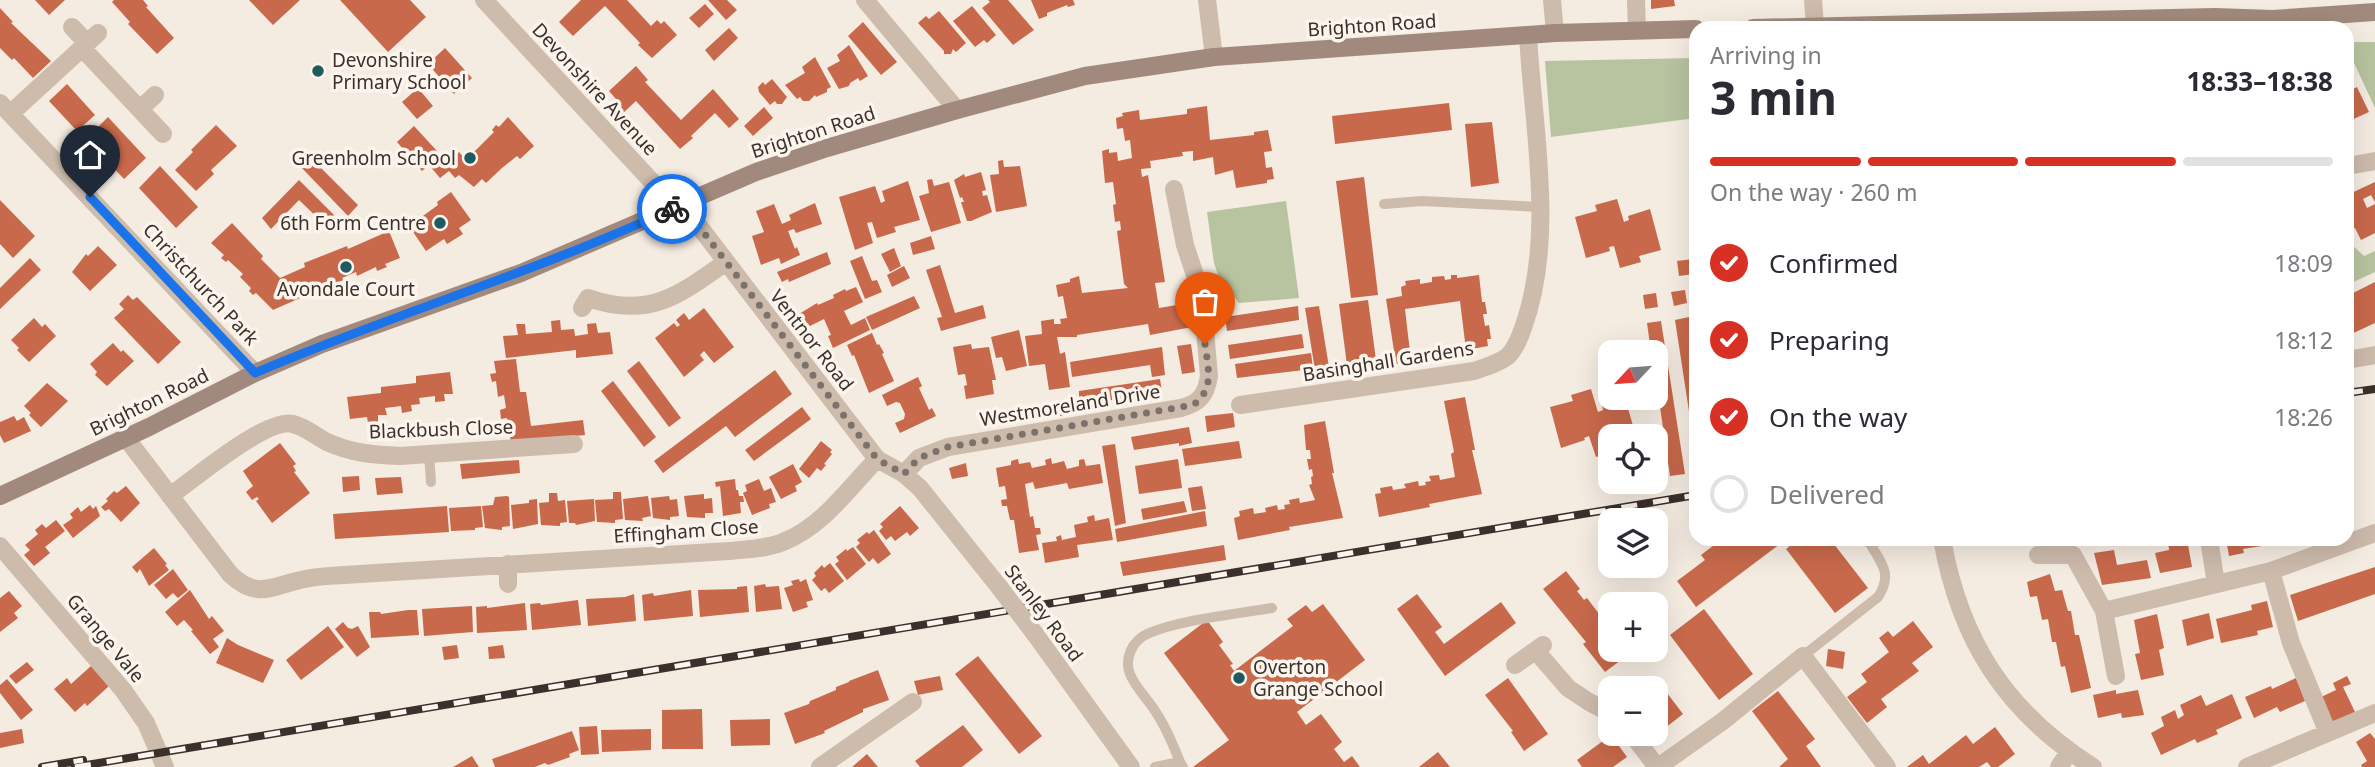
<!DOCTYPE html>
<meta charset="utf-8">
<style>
body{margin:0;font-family:"Noto Sans",sans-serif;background:#f2f2f3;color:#2b2b33;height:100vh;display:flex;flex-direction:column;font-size:26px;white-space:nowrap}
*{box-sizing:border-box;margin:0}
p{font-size:23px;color:#7c7c81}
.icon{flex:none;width:38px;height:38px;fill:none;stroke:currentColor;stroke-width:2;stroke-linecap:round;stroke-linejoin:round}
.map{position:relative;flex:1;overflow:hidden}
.panel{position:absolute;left:1689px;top:21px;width:665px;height:525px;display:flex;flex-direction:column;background:#fff;border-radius:21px;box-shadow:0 7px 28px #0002}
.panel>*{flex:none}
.needle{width:46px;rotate:244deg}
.buttons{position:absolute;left:1598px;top:340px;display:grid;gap:14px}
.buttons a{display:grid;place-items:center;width:70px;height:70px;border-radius:14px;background:#fff;box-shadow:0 7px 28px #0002;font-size:35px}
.pin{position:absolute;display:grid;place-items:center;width:60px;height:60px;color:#fff;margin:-72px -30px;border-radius:50% 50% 50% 0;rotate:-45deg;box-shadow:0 0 7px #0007}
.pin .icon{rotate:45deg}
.courier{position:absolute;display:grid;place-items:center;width:70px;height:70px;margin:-35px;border:5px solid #1a73e8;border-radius:50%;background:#fff;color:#222;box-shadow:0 2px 9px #0007}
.summary em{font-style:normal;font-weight:700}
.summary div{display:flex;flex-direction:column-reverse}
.summary{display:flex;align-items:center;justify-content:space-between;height:119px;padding:0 21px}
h1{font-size:46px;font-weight:700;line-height:52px}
.bar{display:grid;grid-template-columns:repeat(4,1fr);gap:10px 7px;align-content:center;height:84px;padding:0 21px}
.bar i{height:9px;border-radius:5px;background:#e1e1e2}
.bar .selected{background:#d93025}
.bar p{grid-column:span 4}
ol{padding:0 21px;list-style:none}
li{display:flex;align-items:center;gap:21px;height:77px}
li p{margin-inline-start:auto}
li .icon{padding:7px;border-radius:50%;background:#d93025;color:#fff;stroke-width:4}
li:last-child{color:#7c7c81}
li i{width:38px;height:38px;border:4px solid #e1e1e2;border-radius:50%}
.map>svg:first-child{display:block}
</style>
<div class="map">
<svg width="2375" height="767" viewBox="0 0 2375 767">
<rect width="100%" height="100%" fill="#f4ebe1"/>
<path fill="#b8c4a0" d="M2348 42H2375V108L2349 52Z
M1696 58V118L1551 137 1545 61Z
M1286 201 1299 298 1239 303 1231 293 1222 287 1214 263 1207 212Z
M2351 244 2364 256 2375 251V272L2347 285V246Z"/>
<path fill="#c8694b" d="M35 0H65L49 15Z
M114 0H143L148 6 146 7 174 38 157 54 128 24 130 22 112 2Z
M249 0H300L273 25Z
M340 0H410L426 17 388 52Z
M581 0H627L651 26 657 20 661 24 664 21 677 35 652 58 638 45 640 43 605 6 573 36 559 22Z
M708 0H727L737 10 726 20Z
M988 0H1008L1034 30 1013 45 982 8 990 2Z
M1031 0H1073L1075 5 1068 7 1067 5 1047 13V16L1039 19Z
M1651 0H1674L1675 6 1651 9Z
M705 4 714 14 699 28 689 18Z
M972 6 996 35 987 43 984 40 975 47 953 21Z
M0 8 13 22 11 23 51 61 33 78 14 58 12 60 0 48Z
M939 11 966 43 956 52 953 49 951 54H944V51L918 23 926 16 929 19Z
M863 22 897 62 881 75 848 36Z
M729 28 738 38 714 61 705 50Z
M849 45 868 76 860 81 858 78 850 83 849 86 839 89 827 68 840 61 837 55Z
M445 48 472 78 454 94 428 64Z
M815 57 831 87 827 89V92L816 97 815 95 809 101H803L800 97 797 99 785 85 805 73 802 67Z
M636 66 648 80 645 82 681 120 713 89 739 119 729 128 715 113 691 136 693 138 680 149 636 101 623 113 619 109 622 106 609 91Z
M772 79 787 97 782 104H777L775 101 770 105 759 92 758 87 763 82 765 85Z
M67 84 95 115 77 131 49 101Z
M2357 87 2369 112 2347 122V92Z
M418 88 433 106 417 119 402 102Z
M1449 103 1452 130 1335 144 1332 116Z
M1207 106 1210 140 1254 135V132L1268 130 1272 151 1264 152 1266 168 1272 167 1274 179 1267 180V183L1236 188 1233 170 1215 175 1213 157 1193 161V151L1182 152 1183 156 1150 161 1151 168 1141 169 1142 177 1148 175 1165 282 1155 283 1159 308 1189 303 1192 327 1150 335 1148 324 1077 335V337H1057L1060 354 1065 352 1070 387 1049 390 1045 364 1029 366 1025 336 1042 334 1041 321 1054 319V324H1061L1060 319 1067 318 1063 296 1058 297 1056 285 1070 282V279L1079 276 1082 293 1128 288 1124 284 1117 231 1121 230 1120 221 1115 222 1113 205 1116 204 1113 182 1105 183 1102 151 1109 149V153L1117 152 1118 161 1132 158 1130 140 1125 141 1123 128 1117 129 1116 118 1123 116 1122 113 1139 110 1140 120 1187 114V109Z
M764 107 773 118 753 136 744 126Z
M108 117 146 158 124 179 86 139Z
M508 117 534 146 520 159 517 156 502 168 486 183 482 179 474 187 459 175 455 178 449 171 440 178 429 165 422 171 397 142 414 126 448 163 459 152 466 160 494 132 492 130 496 125 499 127Z
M1492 122 1499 183 1471 187 1465 124Z
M216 125 237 146 211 170 214 174 196 191 175 170 193 152 191 150Z
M308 155 358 205 348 216 299 165Z
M1003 160 1004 167 1020 166 1027 206 996 212 990 175 999 174 998 161Z
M160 166 198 207 176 228 139 188Z
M981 172 986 190 982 191 983 196 987 195 992 212 971 221H967L961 202H964L962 197 960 198 954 180 964 174 965 177Z
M1364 177 1378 295 1351 298 1336 181Z
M932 179 934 186 949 182 961 223 931 232 919 196 929 193 927 180Z
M299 180 334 215 324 224 299 200 271 229 262 218Z
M908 181 920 220 894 227 896 232 877 238 872 222 867 223 873 243 855 250 839 197 875 186 881 203 885 201 882 191Z
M2375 182V202L2371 195 2363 199 2367 208 2375 204V233L2361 240 2355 228 2347 232V195Z
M451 192 471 220 459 228 463 234 447 244 444 239 426 251 409 226 438 205 437 202Z
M1617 199 1624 222 1629 220 1628 216 1650 209 1661 250 1639 256 1641 262 1620 268 1614 246 1609 247 1610 251 1586 258 1575 217 1597 211 1595 205Z
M0 200 35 236 13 258 0 244Z
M815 203 822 224 796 233 794 229 788 231 795 249 797 247 800 255 781 264 779 258 761 265 752 236 764 232 756 211 774 204 782 224 791 220 789 215Z
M232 223 263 256 261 259 280 278 305 267 304 263 347 246 348 249 389 231 400 258 385 264 387 267 377 271 376 267 357 276 356 272 342 278 344 280 341 281 335 284 333 281 315 289 316 291 273 310 256 293 253 295 249 291 251 288 240 277 243 274 228 260 226 262 221 258 224 255 211 243Z
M931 236 935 249 913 255 910 243Z
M98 246 117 265 90 291 72 272 86 254 88 256Z
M894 248 901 266 890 272 881 254Z
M827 252 831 264 789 282 788 279 782 282 777 272Z
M862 256 872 281 877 280 882 292 865 299 850 261Z
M30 258 41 270 0 309V288Z
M1693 259 1694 274 1679 276 1677 261Z
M940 265 955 313 983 305 986 318 941 331 937 318 942 317 926 270Z
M904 266 910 278 892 287 887 275Z
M1451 275H1457V278L1479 275 1482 302H1485L1487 314H1483L1485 326 1489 325 1491 339H1487L1488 346 1466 350 1460 301 1405 309 1411 361 1396 364 1386 299 1402 296 1401 287 1406 285 1405 281 1420 279V284L1432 282V277L1444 276 1445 280 1451 279Z
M2375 282V323L2347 336V296Z
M856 287 863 302 844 311 851 325 865 318 870 330 833 348 828 336 831 335 824 319 806 328 799 314 817 303 818 305 834 298 833 295 845 289 846 291Z
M1685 290 1687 303 1674 306 1671 292Z
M1656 293 1658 307 1645 309 1643 295Z
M128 295 133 300 137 297 181 342 158 364 114 318 124 309 119 304Z
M914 296 920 308 872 330 866 317Z
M1368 300 1376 360 1347 365 1339 304Z
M1298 306 1299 320 1227 331 1225 317Z
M1319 306 1329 367 1315 370 1305 308Z
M704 308 734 347 714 363 704 351 700 355 704 360 684 377 655 338 674 323 677 327 680 325 676 320 684 313 689 320Z
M1689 317 1696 359 1694 444 1675 320Z
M34 318 42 327 45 324 56 336 29 362 17 350 19 348 11 340Z
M560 320 561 330 574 329 575 336 588 334 587 324 596 323 598 333 610 332 613 354 576 358V350L506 358 503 336 518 335 516 324H525L526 334 552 332 551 321Z
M1661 321 1685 474 1670 476 1656 379V352H1651L1647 323Z
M1019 330 1027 366 1006 371 1002 357 996 358 991 337Z
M872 333 877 345 879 344 884 353 882 354 894 381 869 393 854 355 852 356 847 345Z
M1302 334 1304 348 1230 359 1228 345Z
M113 343 121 352 123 350 134 361 107 386 95 375 97 372 90 364Z
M971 344 972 349 989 347 996 380H992L994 394 966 399 964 386 967 385 965 374 958 375 953 347Z
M1191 344 1195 372 1182 374 1177 346Z
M1162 347 1165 375 1152 377 1150 365 1072 377 1070 362Z
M1311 353 1313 369 1237 378 1235 364Z
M516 359 520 392H526L531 426 583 420 585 435 511 442 507 418 501 419 500 410 506 408 504 395 498 397 496 381 492 382 490 374 496 373 494 361Z
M639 361 681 418 669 427 627 371Z
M775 370 792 394 735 437 726 426 663 473 654 461Z
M450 372 453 394H444L445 401 435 402V396L419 398 420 404 411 405 412 411 402 413 401 406 385 408 387 415H378V422L368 423 367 417 350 419 347 397 381 393V387L416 383V376Z
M918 377 922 386 919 388 929 410 932 408 936 416 900 433 895 423 904 419 905 414 900 403 896 402 887 406 882 395Z
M1160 379 1162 392 1081 405 1082 412 1055 417 1053 404 1079 399V391Z
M613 381 656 437 644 447 601 391Z
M47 383 68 401 41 427 29 415 31 413 24 406Z
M1591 389 1598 412 1603 410 1602 405 1625 398 1636 436H1610V453L1596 457 1589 436 1584 438 1585 440 1561 448 1550 407 1573 401 1571 395Z
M1465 397 1475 450H1472L1482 494 1429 504 1430 507 1379 517 1375 494 1381 493 1380 488 1392 486 1393 490 1406 488 1404 484 1418 481 1419 486 1426 485 1425 482 1431 481 1429 476 1439 475 1440 480 1455 477 1451 454 1454 452 1444 401Z
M802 407 811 419 754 461 745 450Z
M1233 413 1235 427 1207 432 1205 416Z
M14 416 17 421 24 417 31 431 4 443 0 435V422Z
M1325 421 1334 473H1332L1343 518 1289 527 1290 530 1238 540 1234 518 1240 516 1239 511 1253 508 1254 514 1266 512 1265 508 1277 505 1278 510 1285 509 1284 505 1290 504 1289 500 1299 498 1300 503 1315 500 1309 485 1312 484 1311 477 1313 476 1312 469 1309 470 1307 459H1311L1310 450H1306L1304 425Z
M1189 427 1192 443 1179 446V443L1134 450 1131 437Z
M821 441 832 450 830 452 832 454 824 464 826 465 821 471 817 468 809 478 799 469Z
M1239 441 1242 458 1185 466 1182 449Z
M280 443 296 464 293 466 296 471 294 472 310 493 272 523 256 501 259 499 257 497 252 500 246 492 253 486 243 471Z
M1115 444 1126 523 1115 526 1102 446Z
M1051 458 1052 464 1064 461 1067 469 1079 466V460L1084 459 1086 466 1100 464 1103 483 1069 489 1067 483 1035 489 1033 482 1025 484 1030 517 1033 516 1035 528H1040L1041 534 1036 535 1039 550 1019 553 1014 520H1010L1007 506H1002L1001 500 1007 499 1005 486 999 487 996 468 1011 465V461L1018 459 1019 464 1030 462 1032 468 1046 465 1045 460Z
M1178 459 1182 488 1139 494 1135 466Z
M519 460 520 473 462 479 460 464Z
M966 463 968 476 952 479 949 468Z
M793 464 802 482 795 486 797 491 781 499 769 477Z
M359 476 360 490 343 492 342 477Z
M401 477 403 493 377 495 375 478Z
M735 479 736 490H738L739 496H743L744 502H740L741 513 723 516 720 486 716 487 715 482Z
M759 479 764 491 771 488 776 502 769 504 770 508 752 515 743 493 747 491 745 485Z
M126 486 140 503 121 522 109 509 105 511 101 507 108 501 106 499 114 491 117 493Z
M1202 486 1206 509 1192 511 1188 488Z
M613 492H621L623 519 615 520V523L597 522 595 500 613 499Z
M549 493H557L558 501 565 500 567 522 560 523V526L541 525 539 503 549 502Z
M704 494V499L712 498 713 513H705V518L687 517 684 496Z
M507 496 509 497 510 526 502 527V530L485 528 482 506 493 505 495 497Z
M648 496 651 516 642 518 643 521 625 520 623 499Z
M669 496 670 500 677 499 679 516 670 517V520L653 518 651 498Z
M537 499 538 524 513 529 511 505 529 503V500Z
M594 499 595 521 576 525 575 523H569L567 501Z
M1184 501 1187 512 1143 520 1141 509Z
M90 505 93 509 96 506 100 516 73 538 63 525 73 518 70 514 78 507 81 512Z
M447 506 449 532 335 539 333 514Z
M481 506 483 527 475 528V530L451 531 449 508Z
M900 506 919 528 910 536 907 532 895 541 891 536 886 540 879 531 883 527 880 524Z
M1205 511 1207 526 1117 542 1115 529Z
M1094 515 1095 521 1109 518 1113 540 1077 545 1079 557 1045 563 1042 543 1057 541 1056 537 1061 535 1062 540 1076 537 1074 525 1088 522 1087 517Z
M56 520 65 531 45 547 50 553 34 566 24 555 30 550 25 545 38 534 35 530 42 524 46 528Z
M874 530 891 554 878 564 873 558 869 562 856 547 860 543 857 540 867 532 869 534Z
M1722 539 1784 541 1696 607 1677 581 1705 560 1701 555Z
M1799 539H1830L1868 588 1835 613 1786 549Z
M2168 539H2187L2192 567 2160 573 2155 553 2169 550Z
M2226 539H2275L2276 540 2267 542 2268 545 2243 549 2244 553 2229 556Z
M1224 545 1226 560 1123 576 1120 562Z
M853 547 866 564 847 580 835 564 839 561 836 557 846 549 847 551Z
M154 548 167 564 165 565 169 570 149 586 140 569 137 573 132 567Z
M2114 550 2117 565 2147 560 2151 578 2102 585 2094 553Z
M830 563 844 581 829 593 825 588 821 591 812 580 816 576 814 573 822 565 824 568Z
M2375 567V594L2298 621 2290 595Z
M173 569 188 590 178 598 173 593 166 599 154 585Z
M1566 571 1580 589 1577 591 1584 600 1587 598 1609 627 1606 629 1610 635V649H1626L1629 654 1605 672 1583 644 1586 642 1543 589Z
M2050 574 2055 591 2062 590 2068 611H2071L2075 635H2079L2091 688 2071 693 2065 666 2061 667 2056 642H2052L2048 619 2042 620 2037 596 2030 597 2027 582Z
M799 579 800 582 806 579 813 600 806 602 808 607 793 612 784 588 793 585 791 581Z
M765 584 766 587 779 586 782 609 756 612 754 586Z
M747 586 749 612 700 617 698 590 737 589V587Z
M190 590 209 619 212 616 224 631 213 639 219 647 210 654 191 631 193 630 184 620 177 626 165 612Z
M691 590 693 616 644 621 642 595 653 593 654 596Z
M9 591 22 606 14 613 18 618 0 632V598Z
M634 594 636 621 588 626 586 599 625 597Z
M1417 594 1442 627 1435 632 1444 644 1501 602 1516 623 1445 676 1397 609Z
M578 600 581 625 532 630 530 604 540 603 541 605Z
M2267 601 2273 627 2257 631 2258 635 2221 643 2216 619 2252 610 2251 605Z
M525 603 527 630 477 633 476 607 487 606V608Z
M1323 604 1365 660 1297 712 1306 725 1321 714 1342 742 1334 749 1344 762 1352 756 1360 767H1193L1229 740 1164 653 1207 620 1223 642 1219 645 1233 664 1230 665 1234 671 1293 626 1287 619 1306 605 1312 612Z
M472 606 473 632 424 636 422 609Z
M1704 609 1753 674 1719 700 1670 635Z
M408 610H417L419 635 371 638 369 612H380L381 614Z
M2209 613 2214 638 2187 646 2182 620Z
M2157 614 2164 648 2159 650 2164 675 2141 680 2135 654 2140 653 2134 620Z
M1913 621 1933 647 1912 663 1919 671 1881 699 1887 707 1867 723 1847 697 1867 682 1861 674 1889 652 1879 638 1888 631 1893 637Z
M343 622 348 628 352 629 358 626 370 647 357 657 335 629Z
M328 626 344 647 301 680 286 660Z
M227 638 238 645 274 660 263 683 216 663Z
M457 645 459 658 444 660 442 647Z
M503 645 505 658 489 659 488 647Z
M1828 649 1845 652 1843 669 1826 666Z
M978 656 1042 736 1019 754 955 674Z
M27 662 34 670 16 684 9 676Z
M91 666 109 686 87 706 85 703 75 712 54 689 67 678 71 684Z
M878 670 889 700 863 709V712L824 731 825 733 795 744 784 713 809 704 810 701 836 690V687L849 682V681Z
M940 676 943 690 918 695 914 681Z
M2347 676 2351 684 2343 687 2355 712 2333 723 2321 697 2336 690 2333 683Z
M1508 678 1548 734 1524 751 1511 732 1513 731 1485 695Z
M2296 678 2305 701 2280 712 2277 707 2254 718 2245 697 2271 686 2272 689Z
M7 679 33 710 21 720 0 693V685Z
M2116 690V694L2138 690 2144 715 2122 718 2121 713 2098 718 2093 695Z
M1778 691 1815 739 1806 746 1821 767H1779L1788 759 1752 711Z
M1667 693 1683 714 1651 739 1647 733H1656V702Z
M2232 694 2242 718 2216 730 2218 734 2197 743 2195 739 2161 755 2151 733 2164 726 2161 717 2175 710 2178 719 2184 715 2180 705 2201 695 2206 706Z
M702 709 703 749H662V710Z
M770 719V745L731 746 730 720Z
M963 725 983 750 962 767H920L915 761Z
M597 726 599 754 581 755 579 727Z
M1995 727 2015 754 1998 767H1991L1987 762 1979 767H1907L1923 755 1929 764 1966 735 1973 744Z
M22 729 24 743 0 748V733Z
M651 729V750L602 752 601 730Z
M572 731 579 750 569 754 570 757 548 765 545 763 535 767H495L492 759Z
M2370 733 2375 739V767H2362L2361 765 2367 761 2356 742Z
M1611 735 1627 757 1613 767H1582L1577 760Z
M1438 752 1450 767H1419Z
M867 754 878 767H852Z
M472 756 479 767H453Z"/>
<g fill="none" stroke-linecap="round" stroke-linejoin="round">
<path stroke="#cdbbac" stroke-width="10" d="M1384 204 1422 201 1540 207
M429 454 431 482
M1803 656 1878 597C1894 573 1880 561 1867 539
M1180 762C1173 745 1167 729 1157 714 1149 700 1136 689 1130 674 1124 659 1132 641 1147 634 1178 620 1237 614 1272 608
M1155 767 1180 762 1183 767"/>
<path stroke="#cdbbac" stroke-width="18" d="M484 0 656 186 669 211
M865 0 957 110
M1207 0 1214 57
M1552 0 1555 33
M1636 0 1637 30
M1813 0 1815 26
M72 27 87 43
M82 48 98 33
M0 103 255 373
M140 109 155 95
M10 114 82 48 163 134
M2347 166 2375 161
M682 204 877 459 904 474 920 488 1000 588
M582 308 588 298C649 319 678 296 726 262
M2347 360 2375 355
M1240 405 1474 371C1485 367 1498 364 1508 356 1515 349 1520 337 1523 328 1556 237 1533 129 1528 35
M126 438 230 574C258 601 273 585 305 579 318 576 331 576 344 575L729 551C747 549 766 549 783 542 822 527 849 488 877 459
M904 474 919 458 948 447 1181 408C1200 403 1206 395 1209 376L1202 296 1185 245 1174 189
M170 496C194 479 267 417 293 424 305 427 316 436 327 442 351 453 374 455 400 456L574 444
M1942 539C1960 641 2006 712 2093 767
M2209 539 2216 584
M0 546 123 690 146 723 165 767
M2038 555H2073L2104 611 2271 571 2375 533
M508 564V584
M2271 571 2291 643 2328 733
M2104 611 2116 676
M1035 634 1131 767
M1536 651 1568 688 1589 702 1610 713
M1515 665 1543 645
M1631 733 1657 767
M820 767 913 702
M1658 767 1723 721 1803 656 1887 767
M2059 767 2069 752
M2247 767 2375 713"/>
<path stroke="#a18a7d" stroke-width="18" d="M1753 28 2215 17 2273 19 2375 12
M0 496 149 427 255 373 322 344 521 273 756 172 827 148 957 110 1085 76 1214 57 1555 33 1696 29"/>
<g stroke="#3b302b" stroke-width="8">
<path id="rail" d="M2347 393 2375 389
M42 767 83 760
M75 767 1696 495"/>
</g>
<use href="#rail" stroke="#fbf5ee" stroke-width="5" stroke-dasharray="16" stroke-linecap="butt"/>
<path stroke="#cdbbac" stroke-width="18" d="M1000 588 1035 634"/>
</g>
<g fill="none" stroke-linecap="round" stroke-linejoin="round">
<path stroke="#7c716b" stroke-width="7" stroke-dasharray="0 12.6" d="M672 209 682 204 877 459 904 474 919 458 948 447 1193 405C1215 389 1208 368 1205 344"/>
<path stroke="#1a73e8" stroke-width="9" d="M90 197 255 373C393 314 536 272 672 209"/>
</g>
<g fill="#1f5a5e" stroke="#fbf5ee" stroke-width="2.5">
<circle cx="318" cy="71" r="7"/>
<circle cx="470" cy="158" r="7"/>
<circle cx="440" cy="223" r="7"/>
<circle cx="346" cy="267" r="7"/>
<circle cx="1239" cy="678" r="7"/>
</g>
<g text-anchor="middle" stroke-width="7" stroke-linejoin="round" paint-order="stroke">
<g font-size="19" fill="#3b302b" stroke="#fbf5ee">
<text transform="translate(1372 25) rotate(-4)" y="7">Brighton Road</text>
<text transform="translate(595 89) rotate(47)" y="7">Devonshire Avenue</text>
<text transform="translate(813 132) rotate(-18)" y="7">Brighton Road</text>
<text transform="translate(201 284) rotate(47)" y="7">Christchurch Park</text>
<text transform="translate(812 340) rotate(52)" y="7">Ventnor Road</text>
<text transform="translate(1388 361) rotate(-9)" y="7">Basinghall Gardens</text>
<text transform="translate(149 402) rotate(-26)" y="7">Brighton Road</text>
<text transform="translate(1070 405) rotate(-9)" y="7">Westmoreland Drive</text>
<text transform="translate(441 429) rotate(-2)" y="7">Blackbush Close</text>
<text transform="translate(686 531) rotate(-4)" y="7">Effingham Close</text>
<text transform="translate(1044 613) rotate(53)" y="7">Stanley Road</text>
<text transform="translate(106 638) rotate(50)" y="7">Grange Vale</text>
</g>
<g font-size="19" fill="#3b302b" stroke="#fbf5ee" text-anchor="start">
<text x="332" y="67">Devonshire<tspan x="332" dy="22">Primary School</tspan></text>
<text x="456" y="165" text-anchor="end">Greenholm School</text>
<text x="426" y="230" text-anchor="end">6th Form Centre</text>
<text x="346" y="296" text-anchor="middle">Avondale Court</text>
<text x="1253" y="674">Overton<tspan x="1253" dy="22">Grange School</tspan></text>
</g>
</g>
</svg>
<div class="buttons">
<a><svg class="needle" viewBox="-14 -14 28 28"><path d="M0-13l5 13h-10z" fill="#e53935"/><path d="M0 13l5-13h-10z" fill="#7c7c81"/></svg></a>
<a><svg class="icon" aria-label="locate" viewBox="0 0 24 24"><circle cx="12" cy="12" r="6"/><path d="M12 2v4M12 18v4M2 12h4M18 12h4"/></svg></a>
<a><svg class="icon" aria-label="layers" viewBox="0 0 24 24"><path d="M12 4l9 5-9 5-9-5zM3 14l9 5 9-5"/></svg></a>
<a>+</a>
<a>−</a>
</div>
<div class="pin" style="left:1205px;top:344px;background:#ea580c"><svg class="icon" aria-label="bag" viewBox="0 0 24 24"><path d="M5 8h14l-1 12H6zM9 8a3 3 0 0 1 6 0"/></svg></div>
<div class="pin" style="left:90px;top:197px;background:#1f2937"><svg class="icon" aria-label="home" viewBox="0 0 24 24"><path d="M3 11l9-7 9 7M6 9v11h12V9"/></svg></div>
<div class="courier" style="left:672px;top:209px"><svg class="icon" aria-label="bike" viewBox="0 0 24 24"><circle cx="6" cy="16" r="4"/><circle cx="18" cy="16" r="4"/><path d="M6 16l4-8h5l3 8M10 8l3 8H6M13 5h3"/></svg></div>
<section class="panel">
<div class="summary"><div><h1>3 min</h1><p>Arriving in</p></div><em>18:33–18:38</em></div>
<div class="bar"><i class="selected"></i><i class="selected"></i><i class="selected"></i><i></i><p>On the way · 260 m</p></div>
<ol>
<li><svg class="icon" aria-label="check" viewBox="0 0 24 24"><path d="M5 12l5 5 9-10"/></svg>Confirmed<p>18:09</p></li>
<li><svg class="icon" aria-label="check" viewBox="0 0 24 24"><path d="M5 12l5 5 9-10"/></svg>Preparing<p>18:12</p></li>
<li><svg class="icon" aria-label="check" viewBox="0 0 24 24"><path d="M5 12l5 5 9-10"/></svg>On the way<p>18:26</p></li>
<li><i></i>Delivered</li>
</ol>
</section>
</div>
